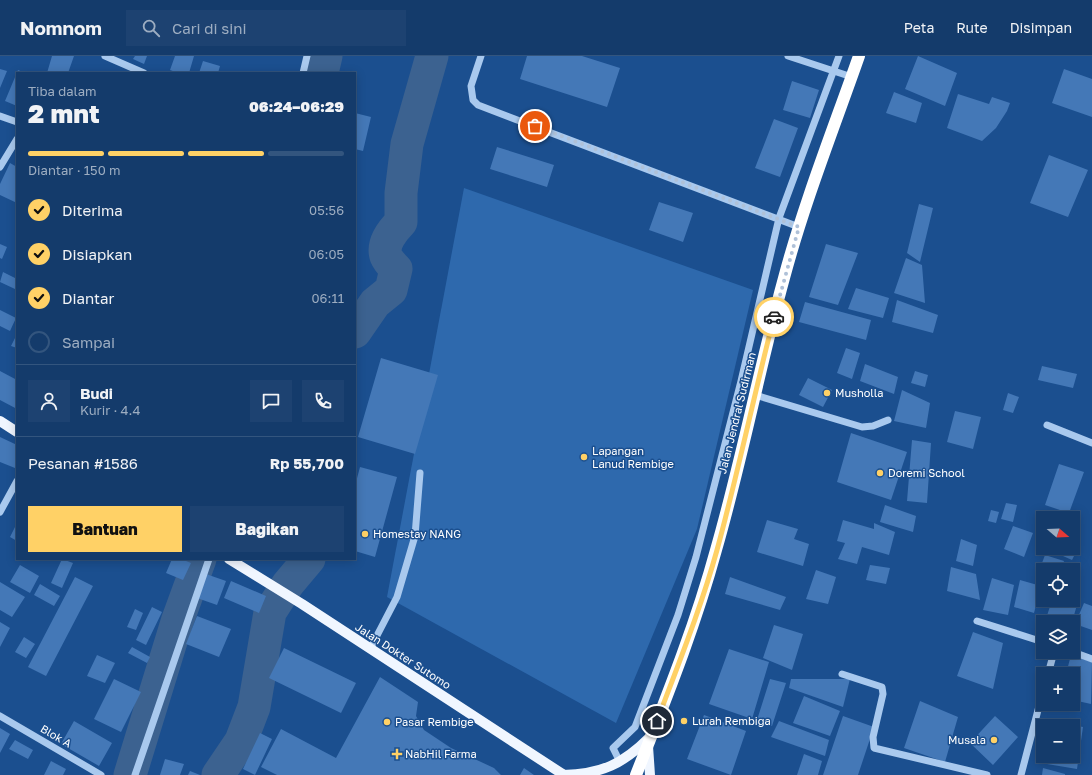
<!DOCTYPE html>
<html lang="id">
<meta charset="utf-8">
<style>
body{margin:0;font-family:"Golos Text",sans-serif;background:#1d4271;color:#f1f3f6;height:100vh;display:flex;flex-direction:column;font-size:15px;white-space:nowrap}
*{box-sizing:border-box;margin:0}
p{font-size:13px;color:#9dadc1}
.icon{flex:none;width:22px;height:22px;fill:none;stroke:currentColor;stroke-width:2;stroke-linecap:round;stroke-linejoin:round}
.map{position:relative;flex:1;overflow:hidden}
.drawer{position:absolute;left:16px;top:16px;width:340px;height:488px;display:flex;flex-direction:column;background:#143b6b;border-radius:0px;box-shadow:0 2px 10px #0003,0 0 0 1px #33557e}
.drawer>*{flex:none}
.needle{width:26px;rotate:109deg}
.controls{position:absolute;left:1036px;top:455px;display:grid;gap:8px}
.controls a{display:grid;place-items:center;width:44px;height:44px;border-radius:0px;background:#143b6b;box-shadow:0 2px 10px #0003,0 0 0 1px #33557e;font-size:20px}
.pin{position:absolute;display:grid;place-items:center;width:34px;height:34px;color:#fff;margin:-17px;border:2px solid #fff;border-radius:50%;box-shadow:0 1px 4px #0007}
.courier{position:absolute;display:grid;place-items:center;width:40px;height:40px;margin:-20px;border:3px solid #ffd166;border-radius:50%;background:#fff;color:#222;box-shadow:0 1px 5px #0007}
.summary em{font-style:normal;font-weight:800}
.summary div{display:flex;flex-direction:column-reverse}
.summary{display:flex;align-items:center;justify-content:space-between;height:68px;padding:0 12px}
h1{font-size:26px;font-weight:800;line-height:30px}
.bar{display:grid;grid-template-columns:repeat(4,1fr);gap:6px 4px;align-content:center;height:48px;padding:0 12px}
.bar i{height:5px;border-radius:3px;background:#33557e}
.bar .active{background:#ffd166}
.bar p{grid-column:span 4}
.line{display:flex;align-items:center;gap:10px;padding:0 12px;border-top:1px solid #33557e}
.line div{flex:1}
.round{display:grid;place-items:center;flex:none;width:42px;height:42px;border-radius:0px;background:#1d4271}
ol{padding:0 12px;list-style:none}
li{display:flex;align-items:center;gap:12px;height:44px}
li p{margin-inline-start:auto}
li .icon{padding:4px;border-radius:50%;background:#ffd166;color:#111;stroke-width:4}
li:last-child{color:#9dadc1}
li i{width:22px;height:22px;border:2px solid #33557e;border-radius:50%}
.button{display:flex;gap:8px;margin-top:auto;padding:8px 12px}
.button a{flex:1;height:46px;border-radius:0px;background:#ffd166;color:#111;font-size:16px;font-weight:800;line-height:46px;text-align:center}
.button a+a{background:#1d4271;color:#f1f3f6}
header{display:flex;align-items:center;gap:24px;box-sizing:border-box;height:56px;padding:0 20px;background:#143b6b;border-bottom:1px solid #33557e}
header strong{font-size:19px}
nav{display:flex;gap:22px;margin-inline-start:auto;font-size:14px}
.search{width:280px;height:36px;background:#1d4271;display:flex;align-items:center;gap:10px;box-sizing:border-box;padding:0 14px;border-radius:0px;color:#9dadc1;font-size:15px}
.map>svg:first-child{display:block}
</style>
<header>
<strong>Nomnom</strong>
<div class="search"><svg class="icon" aria-label="search" viewBox="0 0 24 24"><circle cx="10" cy="10" r="6"/><path d="M15 15l6 6"/></svg>Cari di sini</div>
<nav><a>Peta</a><a>Rute</a><a>Disimpan</a></nav>
</header>
<div class="map">
<svg width="1092" height="719" viewBox="0 0 1092 719">
<rect width="100%" height="100%" fill="#1b4f8f"/>
<path fill="#2e69ad" d="M464 132 753 234 697 473 616 667 387 541Z"/>
<g fill="none" stroke-linecap="round" stroke-linejoin="round">
<path stroke="#3c6290" stroke-width="33" d="M322 17 326 0
M355 276 375 247 391 234 396 213C393 210 388 205 386 200 382 188 393 174 401 166V137L407 88 432 0
M130 719 177 566 200 503
M218 719 241 685 254 651 270 556 288 528 309 503"/>
</g>
<path fill="#4478b7" d="M52 0H74L68 17H47Z
M135 0H147L144 8 133 3Z
M175 0H194L189 17H178L170 14Z
M527 0H582L620 12 607 51 520 23Z
M918 0 957 17 945 50 905 33Z
M203 5 220 10 218 17H199Z
M0 13 7 15 0 32Z
M1064 13 1092 23V61L1052 47Z
M18 14 25 17H17V50L5 45Z
M792 25 819 34 810 62 783 54Z
M894 36 922 47 916 67 886 57Z
M958 38 989 48 992 41 1010 47 1007 55 996 72 982 85 947 72Z
M355 57 371 61 363 95 355 93Z
M774 63 798 72 780 121 755 112Z
M497 91 554 109 547 131 490 113Z
M1049 99 1088 114 1068 161 1030 147Z
M10 107 17 111V147L0 139V128Z
M659 146 693 157 683 186 649 174Z
M919 148 933 152 920 206 907 197Z
M0 188 7 191 2 203 0 202Z
M826 188 858 197 838 249 809 241Z
M906 202 922 209 925 247 894 237Z
M3 216 17 223 15 233 0 226Z
M856 232 889 242 883 262 848 253Z
M897 244 938 259 933 277 892 266Z
M805 246 871 264 866 284 799 266Z
M0 254 16 262 10 275 0 270Z
M17 278V292L11 290Z
M846 292 860 297 852 323 837 317Z
M381 302 438 319 415 398 358 381Z
M865 308 898 321 894 338 860 325Z
M1042 310 1077 318 1073 332 1038 324Z
M0 315 17 324V353L0 344Z
M915 315 928 319 925 331 911 327Z
M808 322 832 334 823 351 799 339Z
M902 334 930 347 926 372 894 365Z
M1008 337 1019 341 1013 357 1003 354Z
M955 355 981 361 973 393 947 386Z
M851 377 907 396 891 444 837 426Z
M0 381 17 389V407L15 412 0 406Z
M912 384 931 387 927 447 907 445Z
M1059 408 1084 416 1069 457 1045 449Z
M360 411 397 421 375 501 355 495V430Z
M1006 447 1017 449 1013 466 1001 463Z
M885 449 916 460 913 476 880 466Z
M991 454 999 456 996 467 988 465Z
M767 464 798 473 794 483 809 488 803 510 757 496Z
M843 464 874 473V467L895 476 889 499 862 491 857 508 838 503 845 487 837 485Z
M17 467V485L10 481Z
M1013 470 1033 477 1024 501 1004 493Z
M961 483 977 489 973 510 956 505Z
M1073 490 1078 492 1072 504 1045 492H1073Z
M1045 499 1064 505 1061 514 1042 507Z
M62 503 73 507 62 532 51 527Z
M172 503H181L191 507 183 524 166 517Z
M20 509 39 520 30 537 10 526Z
M870 509 890 512 886 528 866 524Z
M951 511 976 518 980 544 947 535Z
M816 514 836 521 828 548 806 543Z
M206 518 226 525 217 549 197 542Z
M75 521 93 530 46 620 28 611Z
M730 521 786 541 780 554 725 538Z
M992 522 1014 529 1008 559 983 554Z
M1020 524 1041 530 1034 557 1014 551Z
M231 525 266 540 259 557 224 542Z
M0 526 25 541 12 561 0 554Z
M40 528 60 540 54 550 34 539Z
M1052 544H1060L1077 549 1072 566H1045Z
M1084 547 1092 550V574L1075 568Z
M152 551 162 556 146 589 136 584Z
M135 553 143 557 136 574 127 571Z
M197 560 231 573 219 601 186 588Z
M0 566 10 572 0 591Z
M774 569 803 578 792 614 763 602Z
M973 576 1003 587 993 633 957 620Z
M24 581 35 588 26 602 15 596Z
M132 591 150 601 147 607 128 597Z
M284 592 356 627 341 657 269 622Z
M729 593 769 606 752 663 709 648Z
M97 599 115 607 105 627 87 620Z
M1071 599 1092 606 1091 648 1073 644V618H1066Z
M380 621 418 646 416 660 424 674 451 692 494 712 501 719H277L261 711 281 673 336 702Z
M114 623 141 636 121 676 94 663Z
M770 623 786 627 772 670 757 664Z
M791 623H850L843 651 789 632Z
M804 640 840 655 830 680 793 667Z
M920 645 958 661 945 706 904 692Z
M704 659 746 675 731 719 687 703Z
M843 660 874 671 858 719H823Z
M995 660 1018 681 993 709 970 687Z
M74 665 112 687 99 710 61 688Z
M779 665 829 684 825 700 771 681Z
M1051 665 1083 671 1077 713 1041 707 1042 700H1073V670H1050Z
M0 672 10 678 0 697Z
M260 677 272 683 255 719 243 713Z
M15 684 33 694 28 703 9 693Z
M804 698 822 705 818 719H797Z
M165 703 184 708 180 719H160Z
M51 705 66 713 63 719H44Z
M524 712 534 719H520Z
M1043 712 1065 718V719H1042Z
M190 715 200 719H188Z"/>
<g fill="none" stroke-linecap="round" stroke-linejoin="round">
<path stroke="#a9c9ee" stroke-width="7" d="M105 0 144 17
M481 0 471 30 473 44 478 49 799 171
M788 0 852 21
M303 17 307 0
M0 60 17 66
M0 111 17 83
M755 339 862 371 873 370 888 364
M1047 369 1092 387
M0 456 17 425
M977 565 1043 586
M370 593 397 541 415 480 420 417
M1073 596 1092 603
M842 618 882 631 883 638 873 681 874 692 987 719
M1048 618 1054 596
M0 660 101 719
M620 706 613 692 635 671 678 559 696 501 741 325 779 162 839 0
M135 719 209 503
M1021 719 1043 635"/>
<path stroke="#f0f6ff" stroke-width="10" d="M0 365 17 376
M229 503 302 548 564 719
M648 690 650 719
M563 719C602 718 623 708 650 681"/>
<path stroke="#fff" stroke-width="12" d="M636 719C665 645 695 571 716 494 742 404 759 313 784 222 804 147 833 74 859 0"/>
</g>
<g fill="none" stroke-linecap="round" stroke-linejoin="round">
<path stroke="#afc1d8" stroke-width="4" stroke-dasharray="0 7.2" d="M535 70 799 171 774 261"/>
<path stroke="#ffd166" stroke-width="5" d="M657 665C678 609 701 552 717 494 738 417 754 339 774 261"/>
</g>
<g fill="#ffd166" stroke="#1b4f8f" stroke-width="1.5">
<circle cx="827" cy="337" r="4"/>
<circle cx="584" cy="401" r="4"/>
<circle cx="880" cy="417" r="4"/>
<circle cx="365" cy="478" r="4"/>
<circle cx="684" cy="665" r="4"/>
<circle cx="387" cy="666" r="4"/>
<circle cx="994" cy="684" r="4"/>
<path d="M395 692h4v4h4v4h-4v4h-4v-4h-4v-4h4z"/>
</g>
<g text-anchor="middle" stroke-width="3" stroke-linejoin="round" paint-order="stroke">
<g font-size="11" fill="#fff" stroke="#1b4f8f" text-anchor="start">
<text x="835" y="341">Musholla</text>
<text x="592" y="399">Lapangan<tspan x="592" dy="13">Lanud Rembige</tspan></text>
<text x="888" y="421">Doremi School</text>
<text x="373" y="482">Homestay NANG</text>
<text x="692" y="669">Lurah Rembiga</text>
<text x="395" y="670">Pasar Rembige</text>
<text x="986" y="688" text-anchor="end">Musala</text>
<text x="405" y="702">NabHil Farma</text>
</g>
<g font-size="11" fill="#fff" stroke="#1b4f8f">
<text transform="translate(737 357) rotate(-76)" y="4">Jalan Jendral Sudirman</text>
<text transform="translate(403 600) rotate(33)" y="4">Jalan Dokter Sutomo</text>
<text transform="translate(56 680) rotate(30)" y="4">Blok A</text>
</g>
</g>
</svg>
<div class="controls">
<a><svg class="needle" viewBox="-14 -14 28 28"><path d="M0-13l5 13h-10z" fill="#e53935"/><path d="M0 13l5-13h-10z" fill="#9dadc1"/></svg></a>
<a><svg class="icon" aria-label="locate" viewBox="0 0 24 24"><circle cx="12" cy="12" r="6"/><path d="M12 2v4M12 18v4M2 12h4M18 12h4"/></svg></a>
<a><svg class="icon" aria-label="layers" viewBox="0 0 24 24"><path d="M12 4l9 5-9 5-9-5zM3 14l9 5 9-5"/></svg></a>
<a>+</a>
<a>−</a>
</div>
<div class="pin" style="left:535px;top:70px;background:#ea580c"><svg class="icon" aria-label="bag" viewBox="0 0 24 24"><path d="M5 8h14l-1 12H6zM9 8a3 3 0 0 1 6 0"/></svg></div>
<div class="pin" style="left:657px;top:665px;background:#1f2937"><svg class="icon" aria-label="home" viewBox="0 0 24 24"><path d="M3 11l9-7 9 7M6 9v11h12V9"/></svg></div>
<div class="courier" style="left:774px;top:261px"><svg class="icon" aria-label="car" viewBox="0 0 24 24"><path d="M5 17H2v-5l4-1 3-4h7l3 4 3 1v5h-3M9 17h6M6 11h13"/><circle cx="7" cy="17" r="2"/><circle cx="17" cy="17" r="2"/></svg></div>
<section class="drawer">
<div class="summary"><div><h1>2 mnt</h1><p>Tiba dalam</p></div><em>06:24–06:29</em></div>
<div class="bar"><i class="active"></i><i class="active"></i><i class="active"></i><i></i><p>Diantar · 150 m</p></div>
<ol>
<li><svg class="icon" aria-label="check" viewBox="0 0 24 24"><path d="M5 12l5 5 9-10"/></svg>Diterima<p>05:56</p></li>
<li><svg class="icon" aria-label="check" viewBox="0 0 24 24"><path d="M5 12l5 5 9-10"/></svg>Disiapkan<p>06:05</p></li>
<li><svg class="icon" aria-label="check" viewBox="0 0 24 24"><path d="M5 12l5 5 9-10"/></svg>Diantar<p>06:11</p></li>
<li><i></i>Sampai</li>
</ol>
<div class="line" style="height:72px"><a class="round"><svg class="icon" aria-label="person" viewBox="0 0 24 24"><circle cx="12" cy="8" r="4"/><path d="M4 21q1-7 8-7t8 7"/></svg></a><div><b>Budi</b><p>Kurir · 4.4</p></div><a class="round"><svg class="icon" aria-label="chat" viewBox="0 0 24 24"><path d="M4 5h16v11H9l-5 4z"/></svg></a><a class="round"><svg class="icon" aria-label="phone" viewBox="0 0 24 24"><path d="M5 4h4l2 5-3 2q2 4 5 5l2-3 5 2v4C11 20 4 13 5 4z"/></svg></a></div>
<div class="line" style="height:52px"><div>Pesanan #1586</div><b>Rp 55,700</b></div>
<div class="button"><a>Bantuan</a><a>Bagikan</a></div>
</section>
</div>
